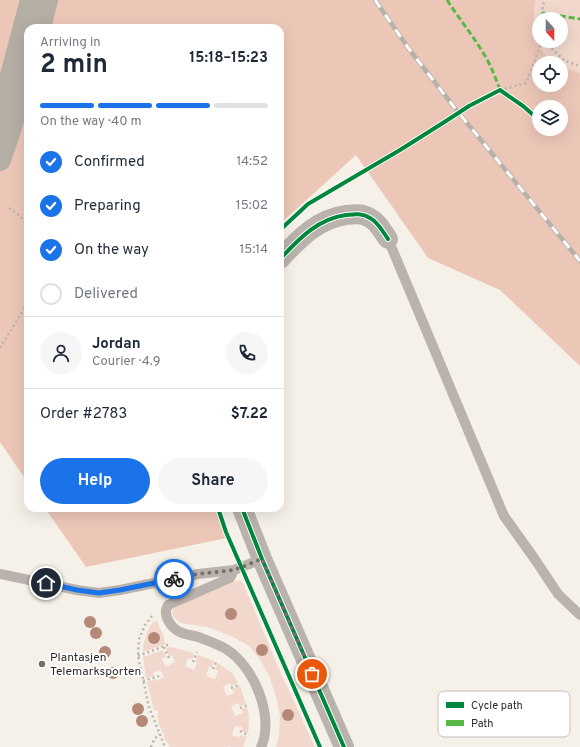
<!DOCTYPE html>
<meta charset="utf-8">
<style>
body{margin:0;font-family:Overpass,sans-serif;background:#f6f6f7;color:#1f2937;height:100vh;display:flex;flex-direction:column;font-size:15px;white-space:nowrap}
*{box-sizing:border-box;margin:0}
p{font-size:13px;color:#747a83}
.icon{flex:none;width:22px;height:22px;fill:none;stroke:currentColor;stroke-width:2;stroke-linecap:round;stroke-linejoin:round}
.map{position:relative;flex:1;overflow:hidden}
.sheet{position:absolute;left:24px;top:24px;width:260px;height:488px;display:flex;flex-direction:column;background:#fff;border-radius:12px;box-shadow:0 4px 16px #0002}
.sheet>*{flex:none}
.needle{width:26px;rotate:159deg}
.buttons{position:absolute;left:532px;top:12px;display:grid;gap:8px}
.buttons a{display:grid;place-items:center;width:36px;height:36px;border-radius:50%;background:#fff;box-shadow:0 4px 16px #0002;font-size:20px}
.pin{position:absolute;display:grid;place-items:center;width:34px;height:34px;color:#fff;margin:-17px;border:2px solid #fff;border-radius:50%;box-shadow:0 1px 4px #0007}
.courier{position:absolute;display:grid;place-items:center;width:40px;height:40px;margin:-20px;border:3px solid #1a73e8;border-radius:50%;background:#fff;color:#222;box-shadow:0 1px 5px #0007}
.summary em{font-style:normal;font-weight:700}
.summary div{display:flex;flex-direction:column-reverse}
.summary{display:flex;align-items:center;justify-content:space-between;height:68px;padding:0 16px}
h1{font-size:26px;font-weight:700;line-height:30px}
.bar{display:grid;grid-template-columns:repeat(4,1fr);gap:6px 4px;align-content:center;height:48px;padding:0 16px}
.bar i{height:5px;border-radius:3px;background:#e0e1e3}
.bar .selected{background:#1a73e8}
.bar p{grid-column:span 4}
.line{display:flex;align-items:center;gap:10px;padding:0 16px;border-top:1px solid #e0e1e3}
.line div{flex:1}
.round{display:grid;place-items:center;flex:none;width:42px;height:42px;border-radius:21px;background:#f6f6f7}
ol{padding:0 16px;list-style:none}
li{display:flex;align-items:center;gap:12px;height:44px}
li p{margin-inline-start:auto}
li .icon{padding:4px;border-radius:50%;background:#1a73e8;color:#fff;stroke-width:4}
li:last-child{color:#747a83}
li i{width:22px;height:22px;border:2px solid #e0e1e3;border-radius:50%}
.action{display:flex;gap:8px;margin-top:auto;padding:8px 16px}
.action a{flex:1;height:46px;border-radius:24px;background:#1a73e8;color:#fff;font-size:16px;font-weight:700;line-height:46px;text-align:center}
.action a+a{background:#f6f6f7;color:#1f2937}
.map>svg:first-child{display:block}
</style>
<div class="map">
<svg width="580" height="747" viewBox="0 0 580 747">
<rect width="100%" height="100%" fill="#f6f1e8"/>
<path fill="#f2d8cc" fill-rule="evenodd" d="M536 0H580V73L561 66V63H554L551 62 536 41 534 8ZM539 19H561V41H539Z
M241 580 244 585 278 667 315 747H276L279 735 280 717 277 700 269 676 261 661 249 646 231 636 207 627 181 623 175 619 173 616 172 612 173 608 177 606 236 581Z
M157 621 164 637 165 644 143 652C143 641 146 633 152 623Z
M171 647 176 648 193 653 194 656 192 659 188 658 185 666 194 670 197 663 195 662 198 655 214 661 212 668 209 667 206 676 215 679 218 671 215 669 218 663 232 673 238 683 231 686 230 683 223 687 227 696 234 693 232 689 240 686 246 704 240 706 239 703 231 706 235 716 243 713 241 709 247 707C250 716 249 723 248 733L242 732V727L235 726 232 735 239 737 241 735 247 737 243 747H232L228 746 227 747H170L163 736 165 735C160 728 156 720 158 711L154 710 147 682 155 679 156 681 164 677 160 670 153 673 154 676 146 678 143 657 163 650 166 657 162 659 166 667 175 662 172 655 169 656 166 648Z"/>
<path fill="#ecc7b8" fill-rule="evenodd" d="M0 0H536L534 8 536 41 551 62 554 63H539V85H561V66L580 73V366L500 290 428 258 356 155 280 224V28H28V483L0 442ZM539 107H561V129H539Z
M45 508H218L227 538 86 567Z"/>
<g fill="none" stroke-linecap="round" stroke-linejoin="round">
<path stroke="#bab5ae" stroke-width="2.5" stroke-dasharray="2 3" stroke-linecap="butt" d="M541 19 542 13 544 0
M545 41 548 45 565 61 580 66
M500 90 526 83 542 41
M9 208 20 216 28 225
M0 348 28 302
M152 616 145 625 139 639 138 656 149 707 165 747
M164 647 169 658
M138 656 170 644
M193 662 197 652
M213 669 217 660
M143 681 159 676
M231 688 239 685
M240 708 248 705
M240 731 249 736
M151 747 154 740 159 734"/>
<path stroke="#bab2ac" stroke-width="10" d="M388 239 504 516 534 558 558 594 580 615
M234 570 230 578 168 605C168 607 166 608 166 610 165 618 171 627 178 631 184 635 194 635 201 638 209 641 219 645 226 649 254 666 275 717 261 747
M0 574 77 590 99 593 120 590 198 574 234 570 262 559"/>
<path stroke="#bab2ac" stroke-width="20" d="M280 259C299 239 317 219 346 215 355 214 362 213 370 218 378 222 383 232 388 239
M242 508 262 559 344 747"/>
<path stroke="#b5aea4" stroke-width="22" d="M40 28 47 0
M0 112 9 83 31 0
M0 160 24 88 28 73"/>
<g stroke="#b7b1ac" stroke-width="4.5">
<path id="rail" d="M375 0 409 49 454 107 580 261"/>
</g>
<use href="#rail" stroke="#fff" stroke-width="3" stroke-dasharray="9" stroke-linecap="butt"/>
<path stroke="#58b947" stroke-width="3" stroke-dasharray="6 3" stroke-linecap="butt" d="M447 0C458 17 471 33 482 51 490 63 495 76 500 90
M542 13 580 19"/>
<g stroke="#fff" stroke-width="6">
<path id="cycleway" d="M280 230 308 204 400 150 446 121 469 106 500 90 523 106 539 120
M280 259C299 239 317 219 346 215 355 214 362 213 370 218 378 222 383 232 388 239
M218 508 226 532 320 747
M242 508 262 559 344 747"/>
</g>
<use href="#cycleway" stroke="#00873e" stroke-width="4"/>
</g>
<g fill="#b58878">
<circle cx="231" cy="614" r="6"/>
<circle cx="90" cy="622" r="6"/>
<circle cx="96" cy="633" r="6"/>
<circle cx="154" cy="638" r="6"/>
<circle cx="262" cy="650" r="6"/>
<circle cx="105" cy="652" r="6"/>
<circle cx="113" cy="673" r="6"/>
<circle cx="138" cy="709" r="6"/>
<circle cx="288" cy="715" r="6"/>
<circle cx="142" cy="721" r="6"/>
</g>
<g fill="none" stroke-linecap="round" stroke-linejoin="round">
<path stroke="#75716a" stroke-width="4" stroke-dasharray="0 7.2" d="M174 579 198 574 234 570 262 559 312 674"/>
<path stroke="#1a73e8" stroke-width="5" d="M46 583 77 590 99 593 120 590 174 579"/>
</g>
<circle fill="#75716a" stroke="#fff" stroke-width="1.5" cx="42" cy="664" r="4"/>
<g text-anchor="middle" stroke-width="4" stroke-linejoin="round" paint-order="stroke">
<g font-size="12" fill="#302c26" stroke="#fff" text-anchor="start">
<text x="50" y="661">Plantasjen<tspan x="50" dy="14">Telemarksporten</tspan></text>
</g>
</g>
<rect x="438" y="691" width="132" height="46" rx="6" fill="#fff" stroke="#c1c0be" stroke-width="1"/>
<rect x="446" y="702" width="18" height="6" fill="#00873e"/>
<rect x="446" y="720" width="18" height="6" fill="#58b947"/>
<g font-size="11" fill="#302c26">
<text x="471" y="709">Cycle path</text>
<text x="471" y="727">Path</text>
</g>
</svg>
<div class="buttons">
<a><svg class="needle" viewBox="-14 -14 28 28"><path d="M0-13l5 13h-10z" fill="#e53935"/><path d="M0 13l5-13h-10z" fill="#747a83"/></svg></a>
<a><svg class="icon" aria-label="locate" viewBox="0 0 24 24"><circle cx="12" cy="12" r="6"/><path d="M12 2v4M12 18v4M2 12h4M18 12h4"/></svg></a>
<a><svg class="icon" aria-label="layers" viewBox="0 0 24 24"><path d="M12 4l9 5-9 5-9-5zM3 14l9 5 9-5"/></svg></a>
</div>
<div class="pin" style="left:312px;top:674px;background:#ea580c"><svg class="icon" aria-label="bag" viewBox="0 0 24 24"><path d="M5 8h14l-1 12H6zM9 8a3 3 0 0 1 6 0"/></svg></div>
<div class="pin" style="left:46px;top:583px;background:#1f2937"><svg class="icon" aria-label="home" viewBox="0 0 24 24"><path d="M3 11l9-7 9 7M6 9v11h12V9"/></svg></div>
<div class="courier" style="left:174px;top:579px"><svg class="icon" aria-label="bike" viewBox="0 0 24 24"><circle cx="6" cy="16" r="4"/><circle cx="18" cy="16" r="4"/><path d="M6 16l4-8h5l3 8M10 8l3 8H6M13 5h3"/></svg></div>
<section class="sheet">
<div class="summary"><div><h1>2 min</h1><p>Arriving in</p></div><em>15:18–15:23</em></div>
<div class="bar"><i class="selected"></i><i class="selected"></i><i class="selected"></i><i></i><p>On the way · 40 m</p></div>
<ol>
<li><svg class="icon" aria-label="check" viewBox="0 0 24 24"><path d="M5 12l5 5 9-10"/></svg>Confirmed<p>14:52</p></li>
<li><svg class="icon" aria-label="check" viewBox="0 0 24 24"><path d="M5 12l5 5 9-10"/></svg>Preparing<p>15:02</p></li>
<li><svg class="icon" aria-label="check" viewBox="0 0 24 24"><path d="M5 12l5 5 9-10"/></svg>On the way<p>15:14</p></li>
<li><i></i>Delivered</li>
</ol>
<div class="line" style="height:72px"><a class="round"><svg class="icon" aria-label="person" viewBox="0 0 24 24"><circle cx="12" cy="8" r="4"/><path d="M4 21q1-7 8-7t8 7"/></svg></a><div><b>Jordan</b><p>Courier · 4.9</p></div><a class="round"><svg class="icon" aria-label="phone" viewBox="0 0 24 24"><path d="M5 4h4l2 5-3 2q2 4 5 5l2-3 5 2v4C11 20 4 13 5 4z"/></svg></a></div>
<div class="line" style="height:52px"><div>Order #2783</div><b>$7.22</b></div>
<div class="action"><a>Help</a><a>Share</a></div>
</section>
</div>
